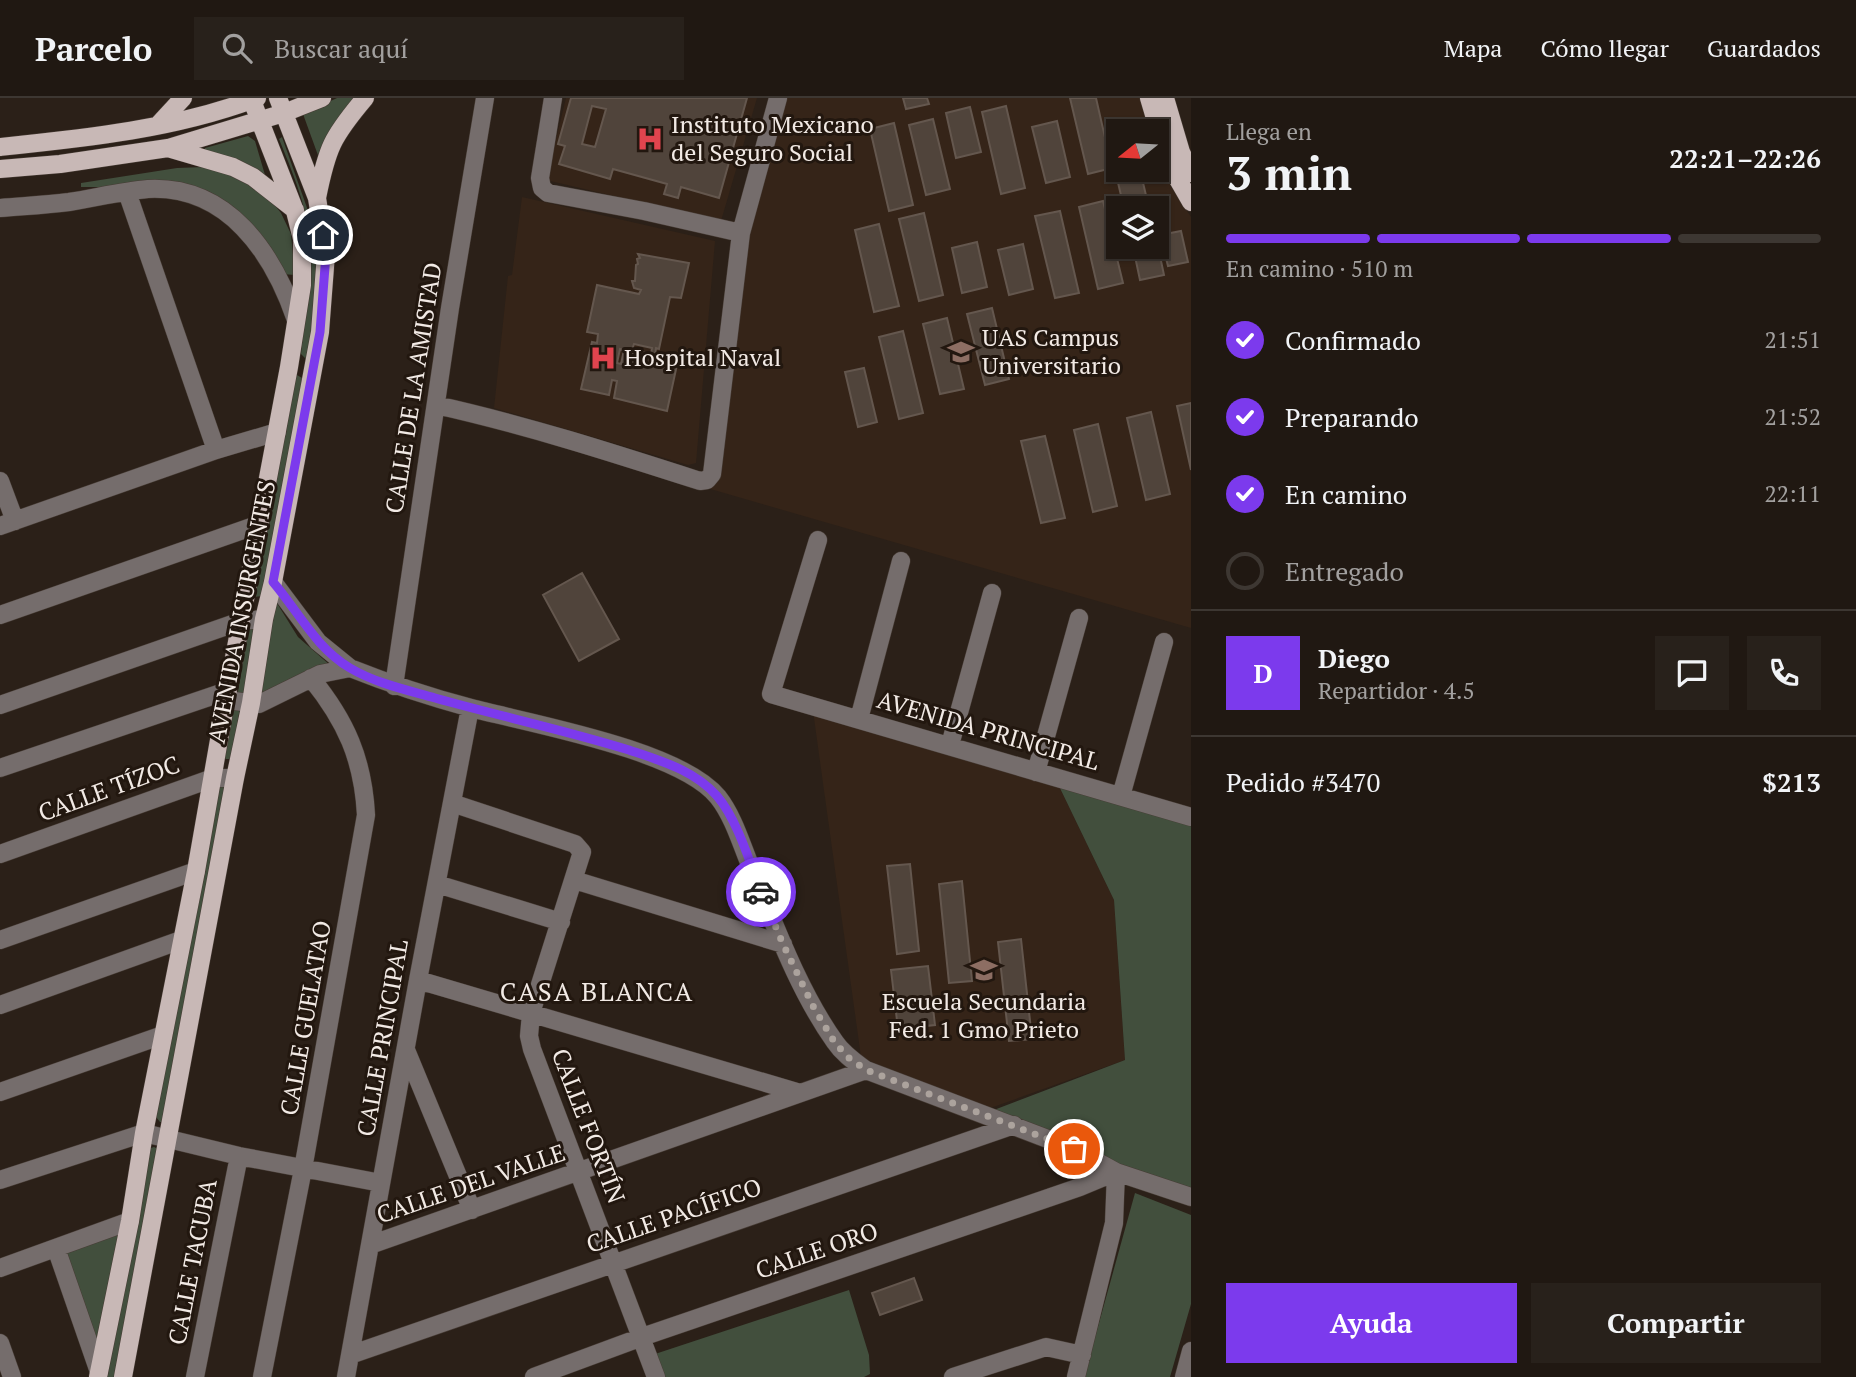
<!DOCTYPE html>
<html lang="es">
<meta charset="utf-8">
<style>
body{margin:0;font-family:"PT Serif",serif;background:#28211b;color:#f1f3f6;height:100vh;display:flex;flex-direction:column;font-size:26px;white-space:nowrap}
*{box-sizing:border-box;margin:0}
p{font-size:23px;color:#a2a09f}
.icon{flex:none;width:38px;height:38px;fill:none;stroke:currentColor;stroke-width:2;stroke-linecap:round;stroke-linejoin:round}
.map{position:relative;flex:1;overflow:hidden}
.sheet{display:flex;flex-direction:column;background:#201812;width:665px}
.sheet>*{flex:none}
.needle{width:46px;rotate:252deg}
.controls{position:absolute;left:1106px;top:21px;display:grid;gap:14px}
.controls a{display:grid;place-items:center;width:63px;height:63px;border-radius:0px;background:#201812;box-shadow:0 2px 5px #0004,0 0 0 2px #3d3732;font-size:35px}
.pin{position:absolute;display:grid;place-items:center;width:60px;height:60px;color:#fff;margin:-30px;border:4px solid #fff;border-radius:50%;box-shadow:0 2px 7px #0007}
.courier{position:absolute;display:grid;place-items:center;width:70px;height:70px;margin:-35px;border:5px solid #7c3aed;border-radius:50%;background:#fff;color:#222;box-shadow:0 2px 9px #0007}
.head em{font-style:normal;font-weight:700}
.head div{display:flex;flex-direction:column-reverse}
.head{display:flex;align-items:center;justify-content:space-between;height:119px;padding:0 35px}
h1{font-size:46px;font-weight:700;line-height:52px}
.bar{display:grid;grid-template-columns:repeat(4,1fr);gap:10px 7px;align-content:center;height:84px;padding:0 35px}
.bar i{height:9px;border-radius:5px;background:#3d3732}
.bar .current{background:#7c3aed}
.bar p{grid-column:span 4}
.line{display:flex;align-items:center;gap:18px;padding:0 35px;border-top:2px solid #3d3732}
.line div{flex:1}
.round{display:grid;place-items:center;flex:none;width:74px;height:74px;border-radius:0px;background:#28211b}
ol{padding:0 35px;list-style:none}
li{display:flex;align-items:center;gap:21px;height:77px}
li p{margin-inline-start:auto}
li .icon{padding:7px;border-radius:50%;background:#7c3aed;color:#fff;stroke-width:4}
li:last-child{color:#a2a09f}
li i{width:38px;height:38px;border:4px solid #3d3732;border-radius:50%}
.button{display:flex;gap:14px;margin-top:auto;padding:14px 35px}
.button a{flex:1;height:80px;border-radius:0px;background:#7c3aed;color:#fff;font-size:28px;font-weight:700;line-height:80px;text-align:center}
.button a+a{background:#28211b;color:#f1f3f6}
header{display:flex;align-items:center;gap:42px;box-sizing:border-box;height:98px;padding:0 35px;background:#201812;border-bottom:2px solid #3d3732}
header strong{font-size:33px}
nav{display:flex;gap:38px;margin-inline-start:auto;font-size:24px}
.search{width:490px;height:63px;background:#28211b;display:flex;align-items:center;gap:18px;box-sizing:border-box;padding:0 24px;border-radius:0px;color:#a2a09f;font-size:26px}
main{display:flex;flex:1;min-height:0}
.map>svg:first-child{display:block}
</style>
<header>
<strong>Parcelo</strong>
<div class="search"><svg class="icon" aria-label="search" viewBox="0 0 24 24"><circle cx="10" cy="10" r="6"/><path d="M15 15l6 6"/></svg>Buscar aquí</div>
<nav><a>Mapa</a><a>Cómo llegar</a><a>Guardados</a></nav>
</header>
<main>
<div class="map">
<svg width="1191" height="1279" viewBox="0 0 1191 1279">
<rect width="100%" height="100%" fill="#2b2018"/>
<path fill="#352418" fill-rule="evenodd" d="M566 0H757L721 123 546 82Z
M783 0H1141L1149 33H1118V72H1157V59L1171 89 1191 119V530L700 388 710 384 746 133ZM1118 110H1157V149H1118Z
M522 99 715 143 696 365 688 367 494 310 508 178 512 177Z
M813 613 1057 684 1114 802 1125 962 982 1013 861 959Z"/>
<path fill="#424f3d" d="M337 0H355L319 60 303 16Z
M248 38 255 43 265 77 204 53 205 50Z
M282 39 318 141 312 258 306 261 301 256C306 206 315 152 302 103 296 82 287 61 279 41Z
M204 69 237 77 269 100 281 115 291 136 295 177 282 176 242 124 168 89H81V85L177 70Z
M297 277 302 280 304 284 262 498 254 499 292 279Z
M275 502 298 539 331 568 257 601Z
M254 527 248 595 240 597 238 594 248 531Z
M240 610 231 661H226L223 658 230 612Z
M1057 684 1191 723V1095L986 1015 1125 962 1114 802Z
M215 686H225L224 695 165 1024H160L156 1019Z
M154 1049 160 1052 116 1279H105L148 1051Z
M1135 1095 1191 1117V1206L1170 1279H1084Z
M119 1135 97 1255 64 1156Z
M849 1192 869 1257 870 1276 864 1279H660L652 1257Z"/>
<path fill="#50443b" stroke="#64574e" stroke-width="2" fill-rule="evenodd" d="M571 0H747L719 100 681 89 678 100 664 96 667 86 613 71 610 81 559 66 565 48 558 46ZM592 8 606 11 595 49 582 46Z
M903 0H927L929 6 906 11Z
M1070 0H1096L1112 70 1088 76Z
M1006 8 1025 90 1001 96 982 14Z
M970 9 981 54 956 60 946 15Z
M933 21 950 91 926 97 909 27Z
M1057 23 1070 79 1046 85 1032 29Z
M894 25 913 107 889 113 870 31Z
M1118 54V72H1140L1149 110H1124L1111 55Z
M1103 103 1123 185 1098 191 1079 109Z
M1060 113 1079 195 1055 200 1035 118Z
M924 115 943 197 919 203 899 121Z
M879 126 899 208 874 214 855 132Z
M1181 133 1188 164 1168 168 1160 137Z
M977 144 987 189 962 195 952 150Z
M1157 144 1164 177 1140 182 1133 149H1157Z
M1023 146 1033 191 1009 197 998 152Z
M638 156 689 165 681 200 670 199 659 251 656 250 655 257 678 262 667 313 614 300 617 283 612 282 609 297 581 291 592 244 597 245 598 236 587 234 597 187 639 196 641 192 634 190 632 183H635L636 167 638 166 637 161 640 160ZM634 246 652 250 651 256 632 252ZM620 251 624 252 621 266 617 265Z
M992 210 1009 281 985 287 967 216Z
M947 220 964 291 940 296 923 226Z
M903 233 923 315 899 321 879 239Z
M864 270 877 324 858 329 845 274Z
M1191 305V372L1177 308Z
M1151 314 1170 396 1146 402 1127 320Z
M1098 326 1117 408 1093 414 1074 332Z
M1045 338 1065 420 1041 425 1021 343Z
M582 475 619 541 579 563 543 497Z
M910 766 919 853 897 856 887 768Z
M962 783 972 883 949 885 939 786Z
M1021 841 1032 941 1009 943 998 844Z
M928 868 935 927 898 931 891 872Z
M914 1180 922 1202 880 1217 872 1195Z"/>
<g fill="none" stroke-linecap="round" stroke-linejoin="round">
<g stroke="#473c35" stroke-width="19">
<path id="minor" d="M553 0 540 80 542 90 548 95 644 113 741 135
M127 94 216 352
M0 110C23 108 46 107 69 104 95 100 122 93 148 91 228 87 273 155 296 222
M436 307C526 327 613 355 700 383L707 382 712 376 741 135 778 0
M0 383 15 423
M0 428 216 352 277 334
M818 442 771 596 1191 719
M0 517 260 426
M350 570C390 586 430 599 471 610 532 626 680 652 718 699 733 718 741 745 750 767 774 825 798 892 835 944 843 956 855 964 866 972L1074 1051 1116 1074 1191 1099
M394 588 450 210 485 0
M0 607 241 523 264 521
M859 621 901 463
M950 647 992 495
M0 670 218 596 226 602 259 606 320 576 350 570 318 544 273 484
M1036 674 1079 520
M1121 698 1164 544
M452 705 575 746 582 754 531 915 529 938 532 951 656 1279
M0 756 213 680H235
M574 782 783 846
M437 786 561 824
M0 842 196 773
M418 882 800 995
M0 907 181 842
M406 952 472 1112
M0 994 163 937
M0 1082 144 1035 239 1058 381 1085
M370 1147 866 972
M56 1150 99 1274
M0 1170 130 1123
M0 1245 12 1279
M350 1257 1014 1027
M195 1279 239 1058
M262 1279 303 1071 366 717C363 661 346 623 311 580
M346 1279 418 882 470 610
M534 1279 642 1239 1080 1089 1116 1074
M953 1279 1046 1249 1082 1257
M1076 1279 1114 1125 1116 1074
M1184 1279 1191 1253"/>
</g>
<g stroke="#473c35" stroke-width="19">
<path id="major" d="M1149 0 1168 64 1191 104
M1165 0 1181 54 1191 75
M157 28 183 0
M0 49C87 40 175 31 257 0
M168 50 233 69 253 79 295 112
M0 71 60 66 168 50 284 15 322 0
M317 100C327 50 332 39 365 0
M98 1279 130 1123 144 1035 196 773 226 602 289 269 302 187V141L295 113 251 0
M123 1279 235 680 251 605 264 521 273 484 320 234 326 156 317 100 278 0"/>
</g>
<use href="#minor" stroke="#756d6c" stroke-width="18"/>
<use href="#major" stroke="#c8b8b6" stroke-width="18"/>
</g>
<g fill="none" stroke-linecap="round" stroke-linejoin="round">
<path stroke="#aca39d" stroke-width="7" stroke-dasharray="0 12.6" d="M761 794 783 846 814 910 835 945 849 960 866 972 1074 1051"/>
<path stroke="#7c3aed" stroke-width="9" d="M323 137 326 156 320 234 273 484C298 513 315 549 350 570 375 585 407 592 435 600 499 618 565 632 629 652 661 663 694 672 717 698 737 721 750 765 761 794"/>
</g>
<defs>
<g id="hospital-bare" transform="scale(2.1)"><path d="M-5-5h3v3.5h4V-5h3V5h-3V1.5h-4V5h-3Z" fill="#e0444e" stroke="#22170f" stroke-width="2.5" paint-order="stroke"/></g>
<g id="university-bare" transform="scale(2.1)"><path d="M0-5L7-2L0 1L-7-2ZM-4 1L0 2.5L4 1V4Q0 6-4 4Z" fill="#8d6e63" stroke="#22170f" stroke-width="2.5" paint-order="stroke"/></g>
<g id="school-bare" transform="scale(2.1)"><path d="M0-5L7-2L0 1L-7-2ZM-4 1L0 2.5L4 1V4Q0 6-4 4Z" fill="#8d6e63" stroke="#22170f" stroke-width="2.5" paint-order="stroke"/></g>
</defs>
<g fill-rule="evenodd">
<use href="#hospital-bare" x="650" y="41"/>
<use href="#university-bare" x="961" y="254"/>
<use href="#hospital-bare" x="603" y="260"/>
<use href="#school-bare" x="984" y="872"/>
</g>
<g text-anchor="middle" stroke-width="6" stroke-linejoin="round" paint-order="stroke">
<g font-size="24" fill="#f2eae5" stroke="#22170f" text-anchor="start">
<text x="671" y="35">Instituto Mexicano<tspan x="671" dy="28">del Seguro Social</tspan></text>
<text x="982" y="248">UAS Campus<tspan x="982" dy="28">Universitario</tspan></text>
<text x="624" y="268">Hospital Naval</text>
<text x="984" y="912" text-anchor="middle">Escuela Secundaria<tspan x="984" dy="28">Fed. 1 Gmo Prieto</tspan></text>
</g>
<g font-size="24" fill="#f2eae5" stroke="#22170f">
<text transform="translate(414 290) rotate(-81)" y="8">CALLE DE LA AMISTAD</text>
<text transform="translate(242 514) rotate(-79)" y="8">AVENIDA INSURGENTES</text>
<text transform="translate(988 633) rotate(16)" y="8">AVENIDA PRINCIPAL</text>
<text transform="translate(109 691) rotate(-20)" y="8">CALLE TÍZOC</text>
<text transform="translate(306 920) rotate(-80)" y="8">CALLE GUELATAO</text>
<text transform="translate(383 940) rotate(-80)" y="8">CALLE PRINCIPAL</text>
<text transform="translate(588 1028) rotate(69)" y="8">CALLE FORTÍN</text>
<text transform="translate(471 1086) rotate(-19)" y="8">CALLE DEL VALLE</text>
<text transform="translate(674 1118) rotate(-19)" y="8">CALLE PACÍFICO</text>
<text transform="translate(817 1153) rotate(-19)" y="8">CALLE ORO</text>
<text transform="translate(193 1164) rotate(-79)" y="8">CALLE TACUBA</text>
</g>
<g font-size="26" letter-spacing="2" fill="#f2eae5" stroke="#22170f">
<text x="597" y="903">CASA BLANCA</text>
</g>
</g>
</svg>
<div class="controls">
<a><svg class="needle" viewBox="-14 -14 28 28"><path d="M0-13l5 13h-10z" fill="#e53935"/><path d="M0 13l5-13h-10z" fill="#a2a09f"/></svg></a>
<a><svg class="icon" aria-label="layers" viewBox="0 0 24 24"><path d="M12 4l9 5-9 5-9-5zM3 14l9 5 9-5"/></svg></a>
</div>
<div class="pin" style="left:1074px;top:1051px;background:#ea580c"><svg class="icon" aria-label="bag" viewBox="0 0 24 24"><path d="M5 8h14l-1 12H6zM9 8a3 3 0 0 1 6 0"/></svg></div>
<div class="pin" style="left:323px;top:137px;background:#1f2937"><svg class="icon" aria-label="home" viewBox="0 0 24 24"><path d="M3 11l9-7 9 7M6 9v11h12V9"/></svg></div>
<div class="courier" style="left:761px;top:794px"><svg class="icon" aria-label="car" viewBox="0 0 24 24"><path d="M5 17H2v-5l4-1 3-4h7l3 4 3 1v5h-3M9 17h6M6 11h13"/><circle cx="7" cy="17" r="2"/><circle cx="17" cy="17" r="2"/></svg></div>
</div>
<section class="sheet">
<div class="head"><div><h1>3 min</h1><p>Llega en</p></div><em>22:21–22:26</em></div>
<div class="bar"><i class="current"></i><i class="current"></i><i class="current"></i><i></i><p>En camino · 510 m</p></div>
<ol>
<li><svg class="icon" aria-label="check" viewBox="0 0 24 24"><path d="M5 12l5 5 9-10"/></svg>Confirmado<p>21:51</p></li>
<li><svg class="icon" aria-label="check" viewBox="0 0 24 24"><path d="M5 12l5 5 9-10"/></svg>Preparando<p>21:52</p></li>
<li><svg class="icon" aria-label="check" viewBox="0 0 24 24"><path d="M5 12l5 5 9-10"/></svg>En camino<p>22:11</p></li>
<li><i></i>Entregado</li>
</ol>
<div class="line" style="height:126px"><b class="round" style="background:#7c3aed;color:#fff">D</b><div><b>Diego</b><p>Repartidor · 4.5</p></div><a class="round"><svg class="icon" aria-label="chat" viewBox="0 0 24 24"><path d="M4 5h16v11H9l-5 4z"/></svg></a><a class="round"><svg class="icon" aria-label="phone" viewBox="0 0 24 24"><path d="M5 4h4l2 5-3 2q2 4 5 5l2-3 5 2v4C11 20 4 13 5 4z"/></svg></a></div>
<div class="line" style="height:91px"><div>Pedido #3470</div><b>$213</b></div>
<div class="button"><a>Ayuda</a><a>Compartir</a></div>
</section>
</main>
